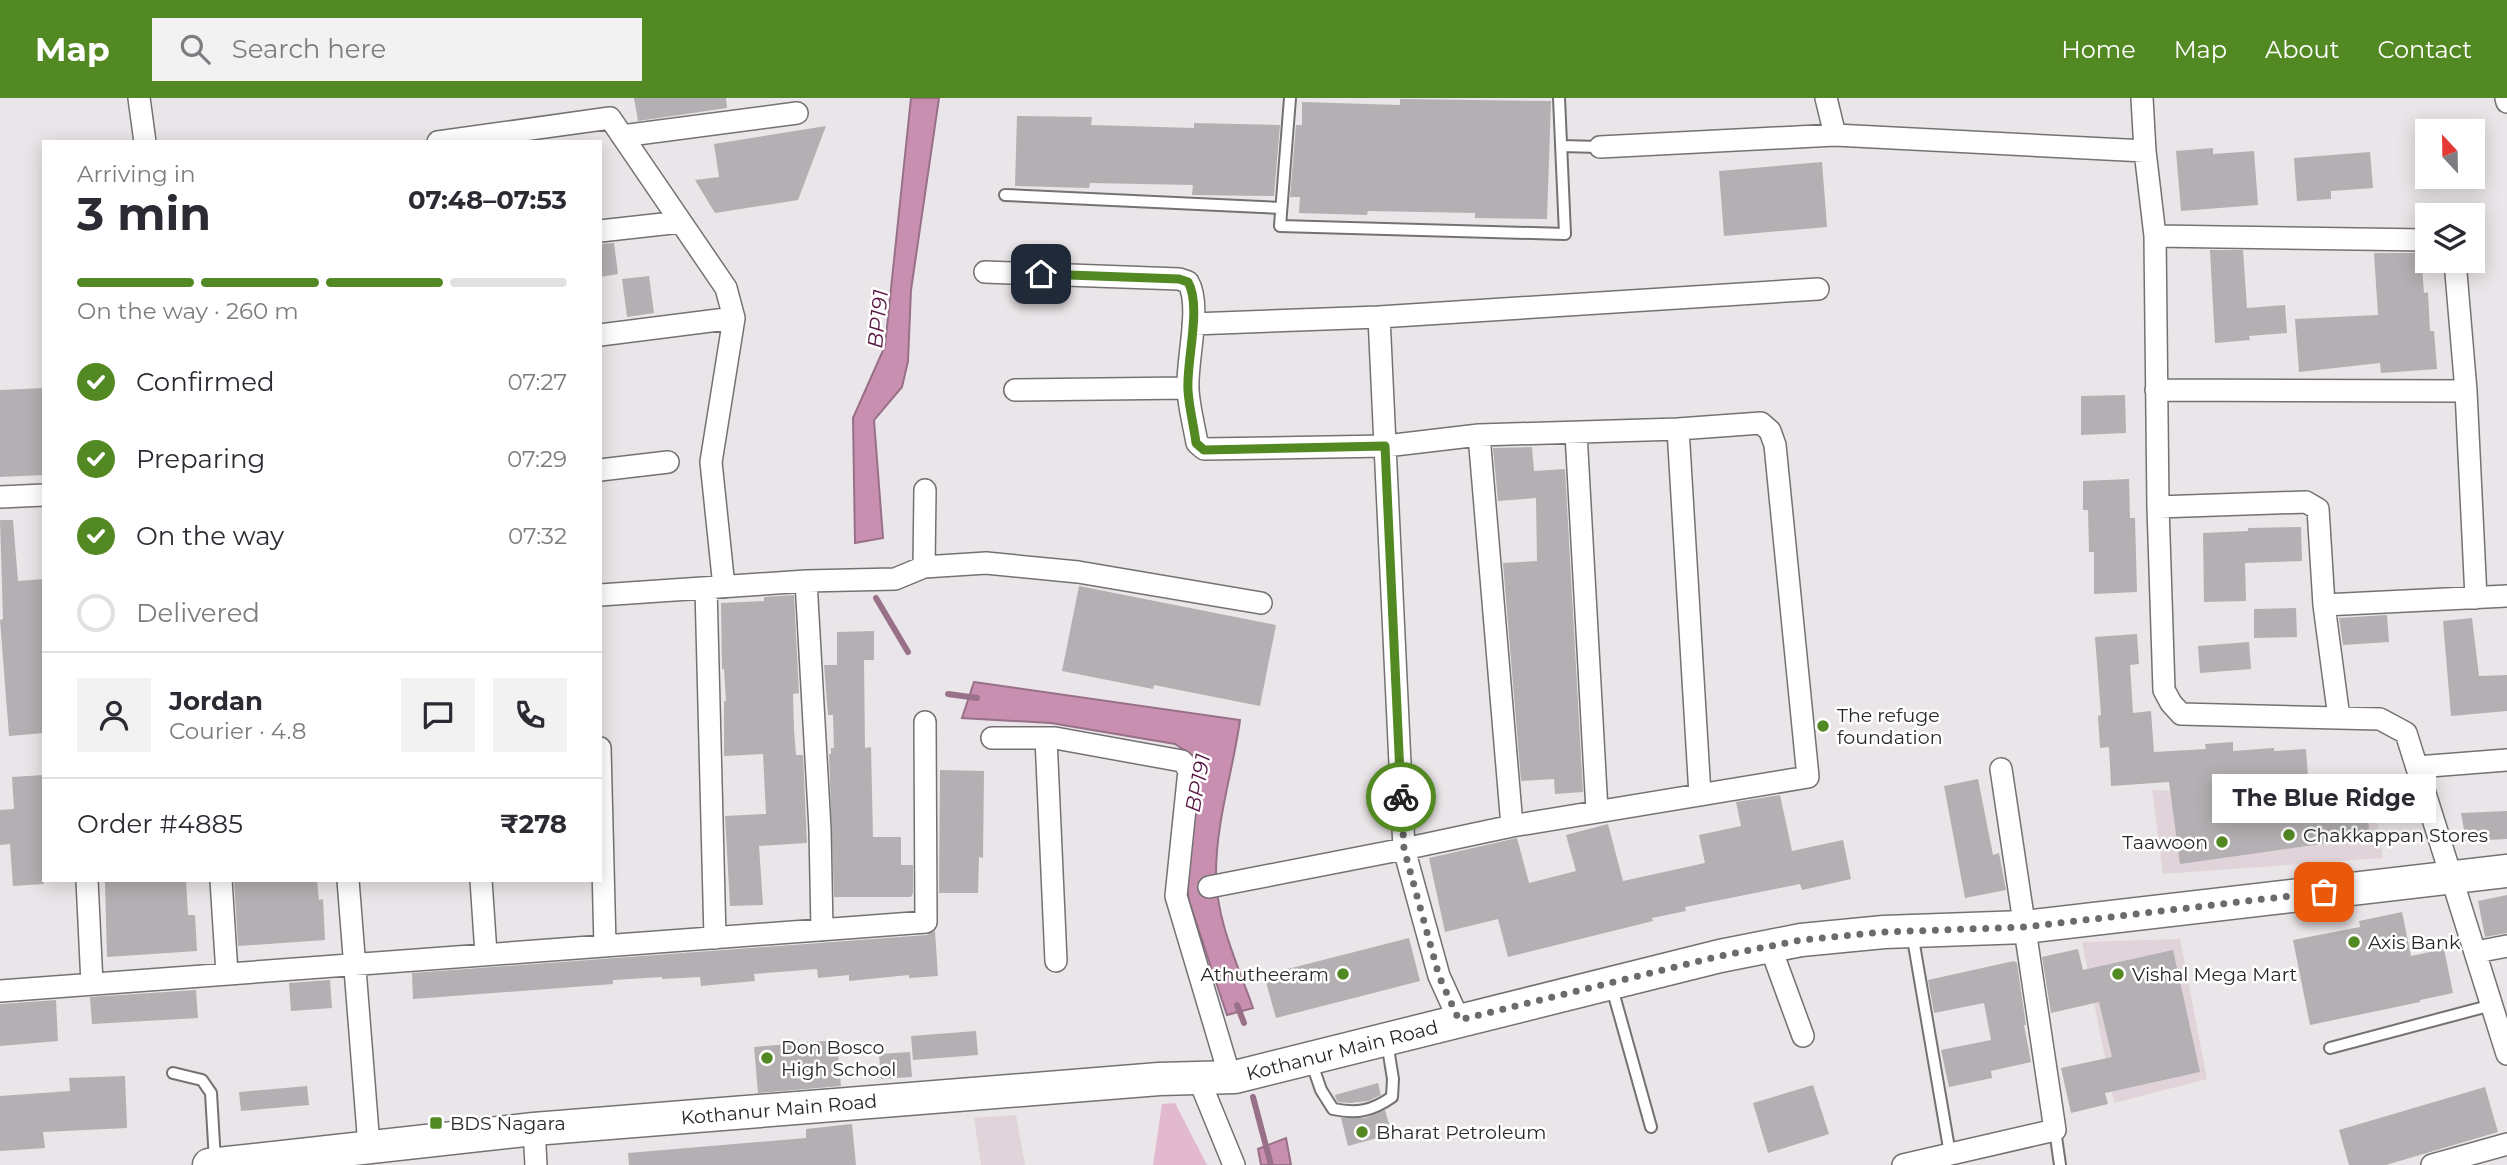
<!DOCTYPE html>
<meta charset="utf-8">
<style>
body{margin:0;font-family:Montserrat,sans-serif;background:#f2f2f3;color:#2b2b33;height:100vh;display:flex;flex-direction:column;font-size:26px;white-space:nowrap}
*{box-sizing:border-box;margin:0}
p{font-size:23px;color:#7c7c81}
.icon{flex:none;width:38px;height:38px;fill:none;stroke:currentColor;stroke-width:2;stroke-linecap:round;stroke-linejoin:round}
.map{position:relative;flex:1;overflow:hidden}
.details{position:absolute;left:42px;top:42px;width:560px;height:742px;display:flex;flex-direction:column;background:#fff;border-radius:0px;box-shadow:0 4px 18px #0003}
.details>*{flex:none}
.needle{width:46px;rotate:338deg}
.tools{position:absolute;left:2415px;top:21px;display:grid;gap:14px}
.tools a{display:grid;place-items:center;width:70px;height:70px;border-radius:0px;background:#fff;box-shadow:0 4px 18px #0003;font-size:35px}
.pin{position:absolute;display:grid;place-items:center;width:60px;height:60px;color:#fff;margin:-30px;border-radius:14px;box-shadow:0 4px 10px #0006}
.courier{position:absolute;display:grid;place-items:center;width:70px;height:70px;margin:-35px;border:5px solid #538923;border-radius:50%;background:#fff;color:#222;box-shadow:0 2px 9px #0007}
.bubble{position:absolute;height:49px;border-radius:0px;background:#fff;box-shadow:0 4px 18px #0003;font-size:23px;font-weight:700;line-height:49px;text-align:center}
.overview em{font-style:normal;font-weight:700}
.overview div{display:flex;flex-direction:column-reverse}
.overview{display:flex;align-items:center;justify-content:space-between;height:119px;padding:0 35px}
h1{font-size:46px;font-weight:700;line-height:52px}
.bar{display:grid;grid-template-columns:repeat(4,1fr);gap:10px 7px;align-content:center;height:84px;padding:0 35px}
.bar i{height:9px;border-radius:5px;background:#e1e1e2}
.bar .on{background:#538923}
.bar p{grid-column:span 4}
.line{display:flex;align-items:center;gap:18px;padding:0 35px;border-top:2px solid #e1e1e2}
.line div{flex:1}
.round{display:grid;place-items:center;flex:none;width:74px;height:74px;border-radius:0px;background:#f2f2f3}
ol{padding:0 35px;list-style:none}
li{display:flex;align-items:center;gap:21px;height:77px}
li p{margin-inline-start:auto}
li .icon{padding:7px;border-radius:50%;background:#538923;color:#fff;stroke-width:4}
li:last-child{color:#7c7c81}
li i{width:38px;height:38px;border:4px solid #e1e1e2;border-radius:50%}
header{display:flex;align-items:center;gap:42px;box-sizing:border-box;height:98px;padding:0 35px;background:#538923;color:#fff}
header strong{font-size:33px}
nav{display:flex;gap:38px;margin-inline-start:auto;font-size:24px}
.search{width:490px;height:63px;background:#f2f2f3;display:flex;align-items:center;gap:18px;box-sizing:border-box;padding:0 24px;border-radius:0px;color:#7c7c81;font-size:26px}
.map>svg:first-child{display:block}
</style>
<header>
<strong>Map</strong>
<div class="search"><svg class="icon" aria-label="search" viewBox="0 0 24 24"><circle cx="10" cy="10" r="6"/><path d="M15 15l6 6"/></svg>Search here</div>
<nav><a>Home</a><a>Map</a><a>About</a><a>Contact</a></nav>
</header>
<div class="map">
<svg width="2507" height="1067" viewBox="0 0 2507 1067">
<rect width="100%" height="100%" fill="#eae5e8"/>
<path fill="#e0d4da" d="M2152 692 2374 702 2383 760 2163 776Z
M2180 841 2207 981 2114 1005 2082 844Z
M1016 1017 1025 1067H981L974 1020Z"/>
<path fill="#e3b9d0" d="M1175 1005 1207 1067H1153L1162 1006Z"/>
<path fill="#c88fb0" stroke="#987087" stroke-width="2" d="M911 0H939L911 192 908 263 902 289 874 322 883 440 855 445 853 320 885 248Z
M974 584 1240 622C1233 673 1216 723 1216 776 1216 822 1238 867 1253 910L1227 917 1189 803 1187 787 1199 662 1175 646 1051 625 962 620Z
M1286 1040 1291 1067H1261L1258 1051Z"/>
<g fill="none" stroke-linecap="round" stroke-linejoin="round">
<path stroke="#987087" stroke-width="6" d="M876 500 908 554
M948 596 977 600
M1237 907 1244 925
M1253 999 1271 1067"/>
</g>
<path fill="#b3afb2" d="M634 0H726L727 10 638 23Z
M1400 1 1551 3 1547 121 1475 120V115L1368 113 1367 117 1299 115 1300 99H1290L1296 27H1302V4L1400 7Z
M1017 18 1092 19 1091 27 1194 30V25L1280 27 1274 98 1192 97 1193 87 1090 85 1089 90 1015 88Z
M826 28 798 102 715 115 695 82 719 79 714 46Z
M2213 50V56L2254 53 2258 107 2181 113 2176 53Z
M2370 54 2373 90 2331 93V101L2297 103 2294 60Z
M1822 64 1827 129 1724 138 1719 73Z
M614 145 618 176 600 179V146Z
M2210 152H2243L2247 210 2285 207 2287 235 2249 238 2250 242 2215 245Z
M2374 155H2421L2424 195 2428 194 2430 233H2434L2437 271 2381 275 2380 265 2299 274 2295 221 2378 217Z
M649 178 654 215 627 219 622 181Z
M44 290V377L0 379V292Z
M2125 297 2126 335 2081 337V298Z
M1532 349 1534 373 1565 371 1583 694 1555 696 1554 681 1521 683 1503 465 1537 463 1536 400 1498 403 1493 350Z
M2129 381 2130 420H2135L2137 494 2094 496V454H2089L2088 412H2083V383Z
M0 422H13L18 483 44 481V635L9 638 0 522 3 521Z
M2301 429 2302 463 2245 465 2246 503 2204 504 2203 435 2248 433V430Z
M1079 488 1276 527 1260 608 1154 587 1153 591 1062 573Z
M794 497 799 595 793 596 794 632 796 657H803L807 745 759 748 763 807 730 808 725 718 766 716 763 656 724 658V603H726L724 571H722L721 505 764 503V499Z
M2296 510 2297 539 2254 540V511Z
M2387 517 2389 544 2343 547 2339 520Z
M2472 520 2479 578 2507 577V613L2451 618 2443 523Z
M874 533V562H864L865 650 871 649 873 739H901V767H913V795L911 799H834L829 656H831V650H834L833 617H828L824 567H837V534Z
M2137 536 2139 566 2130 567 2133 615 2151 613 2154 654 2206 651 2205 646 2233 644V653L2274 650V653L2306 651 2310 707 2365 700 2370 739 2180 766 2169 684 2111 688 2109 649 2100 650 2098 618 2101 617 2095 539Z
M2249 544 2251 571 2200 575 2198 548Z
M940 672 984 673 983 760 979 759 978 795H939Z
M44 677V786L13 788 10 746 0 747V712L14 711 12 679Z
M1978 681 1993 757 1999 755 2006 792 1965 800 1944 688Z
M1780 697 1792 753 1843 742 1851 781 1802 792 1800 786 1685 809 1686 813 1652 820 1653 823 1508 859 1498 821 1445 834 1429 760 1517 740 1529 785 1576 773 1566 737 1608 726 1623 783 1705 765 1699 737 1741 728 1736 704Z
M2507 713V741L2466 743 2461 715Z
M186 782 188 817H195L197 853 107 859 105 783Z
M234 782H317L319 802 323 801 325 842 238 848Z
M2507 797V835L2485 839 2478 803Z
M2402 814 2411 858 2444 851 2453 895 2420 902V904L2310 927 2293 842 2360 829 2359 823Z
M935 833 938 878 909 880V877L849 883V877L818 880 817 871 754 876 755 883 701 888 700 879 662 881V879L613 882V886L413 901 412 875 927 837Z
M1409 840 1420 883 1276 920 1264 877Z
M2078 851 2083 872 2173 852 2200 974 2105 995 2108 1006 2071 1015 2061 970 2112 959 2099 904 2051 915 2042 859Z
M2014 863 2017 865 2026 927H2024L2031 964 1991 973 1992 980 1949 989 1941 952 1991 942 1984 905 1934 915 1928 882Z
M330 882 332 910 291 913 289 885Z
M196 892 198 920 92 926 90 899Z
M56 902 58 943 0 948V906Z
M976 933 978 957 913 962 911 938Z
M837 942 841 988 758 995 754 949Z
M910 954 912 979 881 981 879 956Z
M125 978 127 1030 43 1034 45 1050 0 1053V998L70 993 69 980Z
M1378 985 1381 997 1368 1003 1350 1005 1338 1004 1336 1001 1335 997Z
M1813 987 1829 1036 1768 1055 1753 1005Z
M307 988 309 1007 241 1013 239 994Z
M2485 989 2498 1034 2386 1067H2349L2339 1032Z
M1385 1012 1392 1036 1348 1048 1341 1020H1365Z
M852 1026 856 1067H629L628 1055 806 1040V1031Z"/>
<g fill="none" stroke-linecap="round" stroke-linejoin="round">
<g stroke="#757173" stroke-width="14">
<path id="lane" d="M1290 0 1280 128 1565 136 1559 0
M1561 48 1600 49
M1005 97 1281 110
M1912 835 1950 1056
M1612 890 1651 1029
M2330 950 2492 907
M1311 963 1321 992 1333 1011C1357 1016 1372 1013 1392 999L1393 981 1387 944
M173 975 202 982 211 995 215 1063
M2055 1032 2060 1067"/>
</g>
<g stroke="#757173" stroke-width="24">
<path id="street" d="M139 0 145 44
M1826 0 1835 37
M2142 0 2145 53
M2506 0 2507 4
M622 38 797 15
M438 44 610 20 726 190 734 220 711 364 724 489
M1600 49 1835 37 2145 53 2155 138 2158 409 2164 592 2171 605 2181 616 2380 621 2406 635 2507 956
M600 133 681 124
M2155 138 2427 142
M2455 163 2466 293
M985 174 1179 181 1188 184C1202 207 1186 264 1188 292 1189 309 1194 328 1197 345L1204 351 1386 348 1479 337 1678 331
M1193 226 1379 219
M600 237 734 220
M1015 292 1188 290
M2156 292 2466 293 2476 500
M1576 335 1597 713
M1479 337 1512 728
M600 372 668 364
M0 399 44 397
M2158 409 2306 404 2318 411 2324 507
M924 469 925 392
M806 483 820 731 822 832
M706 490 715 840
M600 497 806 483 895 481 924 469 986 465 1078 474 1261 505
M2339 620 2324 507 2507 498
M992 640H1055L1182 663 1189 672 1176 798 1230 979
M1046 640 1056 863
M600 650 605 848
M2417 669 2507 662
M87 782 92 886
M221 782 227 876
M348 782 369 1048
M481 782 486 856
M1209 789 1404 751 1512 728 1808 679 1775 347 1770 333 1761 325 1678 331 1700 697
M1770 848 1803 938
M2476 854 2507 848
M0 893 926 824 925 624
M1459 922 1439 878 1404 751 1379 219 1818 191
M1198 979 1234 1067
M534 1031 536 1067
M1903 1067 2055 1032 2001 671
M2432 1067 2507 1046"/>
</g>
<g stroke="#757173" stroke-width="35">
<path id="secondary" d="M209 1067 534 1031 1159 981 1235 979 1720 858 1801 842 1884 834 2025 829 2507 773"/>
</g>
<use href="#lane" stroke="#fff" stroke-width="10"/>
<use href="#street" stroke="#fff" stroke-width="21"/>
<use href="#secondary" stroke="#fff" stroke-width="32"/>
</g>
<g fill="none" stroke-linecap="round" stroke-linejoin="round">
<path stroke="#6d6a6b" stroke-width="7" stroke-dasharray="0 12.6" d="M1401 699 1404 751 1439 878 1459 922 1720 858 1801 842 1884 834 2025 829 2324 794"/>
<path stroke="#538923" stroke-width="9" d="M1041 176 1179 181 1188 184C1202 208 1186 264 1188 292 1189 310 1194 328 1196 345L1204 352 1385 348 1401 699"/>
</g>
<g fill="#538923" stroke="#fff" stroke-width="2.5">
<circle cx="1823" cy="628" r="7"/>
<circle cx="2289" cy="737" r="7"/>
<circle cx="2222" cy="744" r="7"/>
<circle cx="2354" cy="844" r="7"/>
<circle cx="1343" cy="876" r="7"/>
<circle cx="2118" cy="876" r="7"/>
<circle cx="767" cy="960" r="7"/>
<rect x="429" y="1018" width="14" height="14" rx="3.5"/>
<circle cx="1362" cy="1034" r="7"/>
</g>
<g text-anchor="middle" stroke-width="5" stroke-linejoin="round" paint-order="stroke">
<g font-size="19" fill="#292728" stroke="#fff" text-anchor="start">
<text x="1837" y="624">The refuge<tspan x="1837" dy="22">foundation</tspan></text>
<text x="2303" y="744">Chakkappan Stores</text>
<text x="2208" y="751" text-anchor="end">Taawoon</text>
<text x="2368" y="851">Axis Bank</text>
<text x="1329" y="883" text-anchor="end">Athutheeram</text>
<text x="2132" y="883">Vishal Mega Mart</text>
<text x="781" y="956">Don Bosco<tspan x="781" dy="22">High School</tspan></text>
<text x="450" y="1032">BDS Nagara</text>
<text x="1376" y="1041">Bharat Petroleum</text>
</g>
<g font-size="19" fill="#292728" stroke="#fff">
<text transform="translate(1342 952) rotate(-14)" y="7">Kothanur Main Road</text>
<text transform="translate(779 1011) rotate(-5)" y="7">Kothanur Main Road</text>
</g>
<g font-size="21" font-style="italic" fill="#581542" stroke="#fff">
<text transform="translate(878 221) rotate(-84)" y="7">BP191</text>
<text transform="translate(1198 685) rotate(-79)" y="7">BP191</text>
</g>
</g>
</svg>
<div class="tools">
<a><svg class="needle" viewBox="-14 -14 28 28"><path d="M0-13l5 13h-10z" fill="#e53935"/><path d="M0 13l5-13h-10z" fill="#7c7c81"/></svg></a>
<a><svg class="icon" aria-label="layers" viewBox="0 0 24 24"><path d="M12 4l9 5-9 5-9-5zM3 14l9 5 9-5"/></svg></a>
</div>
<div class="pin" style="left:2324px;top:794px;background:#ea580c"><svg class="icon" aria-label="bag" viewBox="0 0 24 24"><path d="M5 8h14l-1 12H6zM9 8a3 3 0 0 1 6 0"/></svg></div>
<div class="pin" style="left:1041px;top:176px;background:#1f2937"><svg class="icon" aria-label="home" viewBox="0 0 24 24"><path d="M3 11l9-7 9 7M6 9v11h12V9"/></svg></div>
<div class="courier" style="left:1401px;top:699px"><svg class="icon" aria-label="bike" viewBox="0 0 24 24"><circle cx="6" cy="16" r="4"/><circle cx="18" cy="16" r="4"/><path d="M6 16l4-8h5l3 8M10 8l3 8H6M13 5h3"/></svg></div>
<div class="bubble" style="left:2212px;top:676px;width:224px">The Blue Ridge</div>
<section class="details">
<div class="overview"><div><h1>3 min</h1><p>Arriving in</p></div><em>07:48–07:53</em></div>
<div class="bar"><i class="on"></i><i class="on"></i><i class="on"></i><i></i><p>On the way · 260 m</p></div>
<ol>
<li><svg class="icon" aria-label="check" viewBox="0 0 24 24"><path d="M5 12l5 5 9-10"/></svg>Confirmed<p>07:27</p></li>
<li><svg class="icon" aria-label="check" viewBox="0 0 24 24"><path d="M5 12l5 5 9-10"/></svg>Preparing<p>07:29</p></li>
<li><svg class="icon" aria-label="check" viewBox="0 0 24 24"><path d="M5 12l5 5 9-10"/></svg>On the way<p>07:32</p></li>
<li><i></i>Delivered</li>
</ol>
<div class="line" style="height:126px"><a class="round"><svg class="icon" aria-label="person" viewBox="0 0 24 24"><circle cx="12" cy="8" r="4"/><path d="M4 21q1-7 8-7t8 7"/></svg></a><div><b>Jordan</b><p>Courier · 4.8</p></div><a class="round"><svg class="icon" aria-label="chat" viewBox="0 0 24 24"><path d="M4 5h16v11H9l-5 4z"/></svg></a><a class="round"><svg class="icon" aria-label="phone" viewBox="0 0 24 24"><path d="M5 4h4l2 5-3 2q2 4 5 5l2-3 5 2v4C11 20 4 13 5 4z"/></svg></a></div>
<div class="line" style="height:91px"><div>Order #4885</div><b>₹278</b></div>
</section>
</div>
